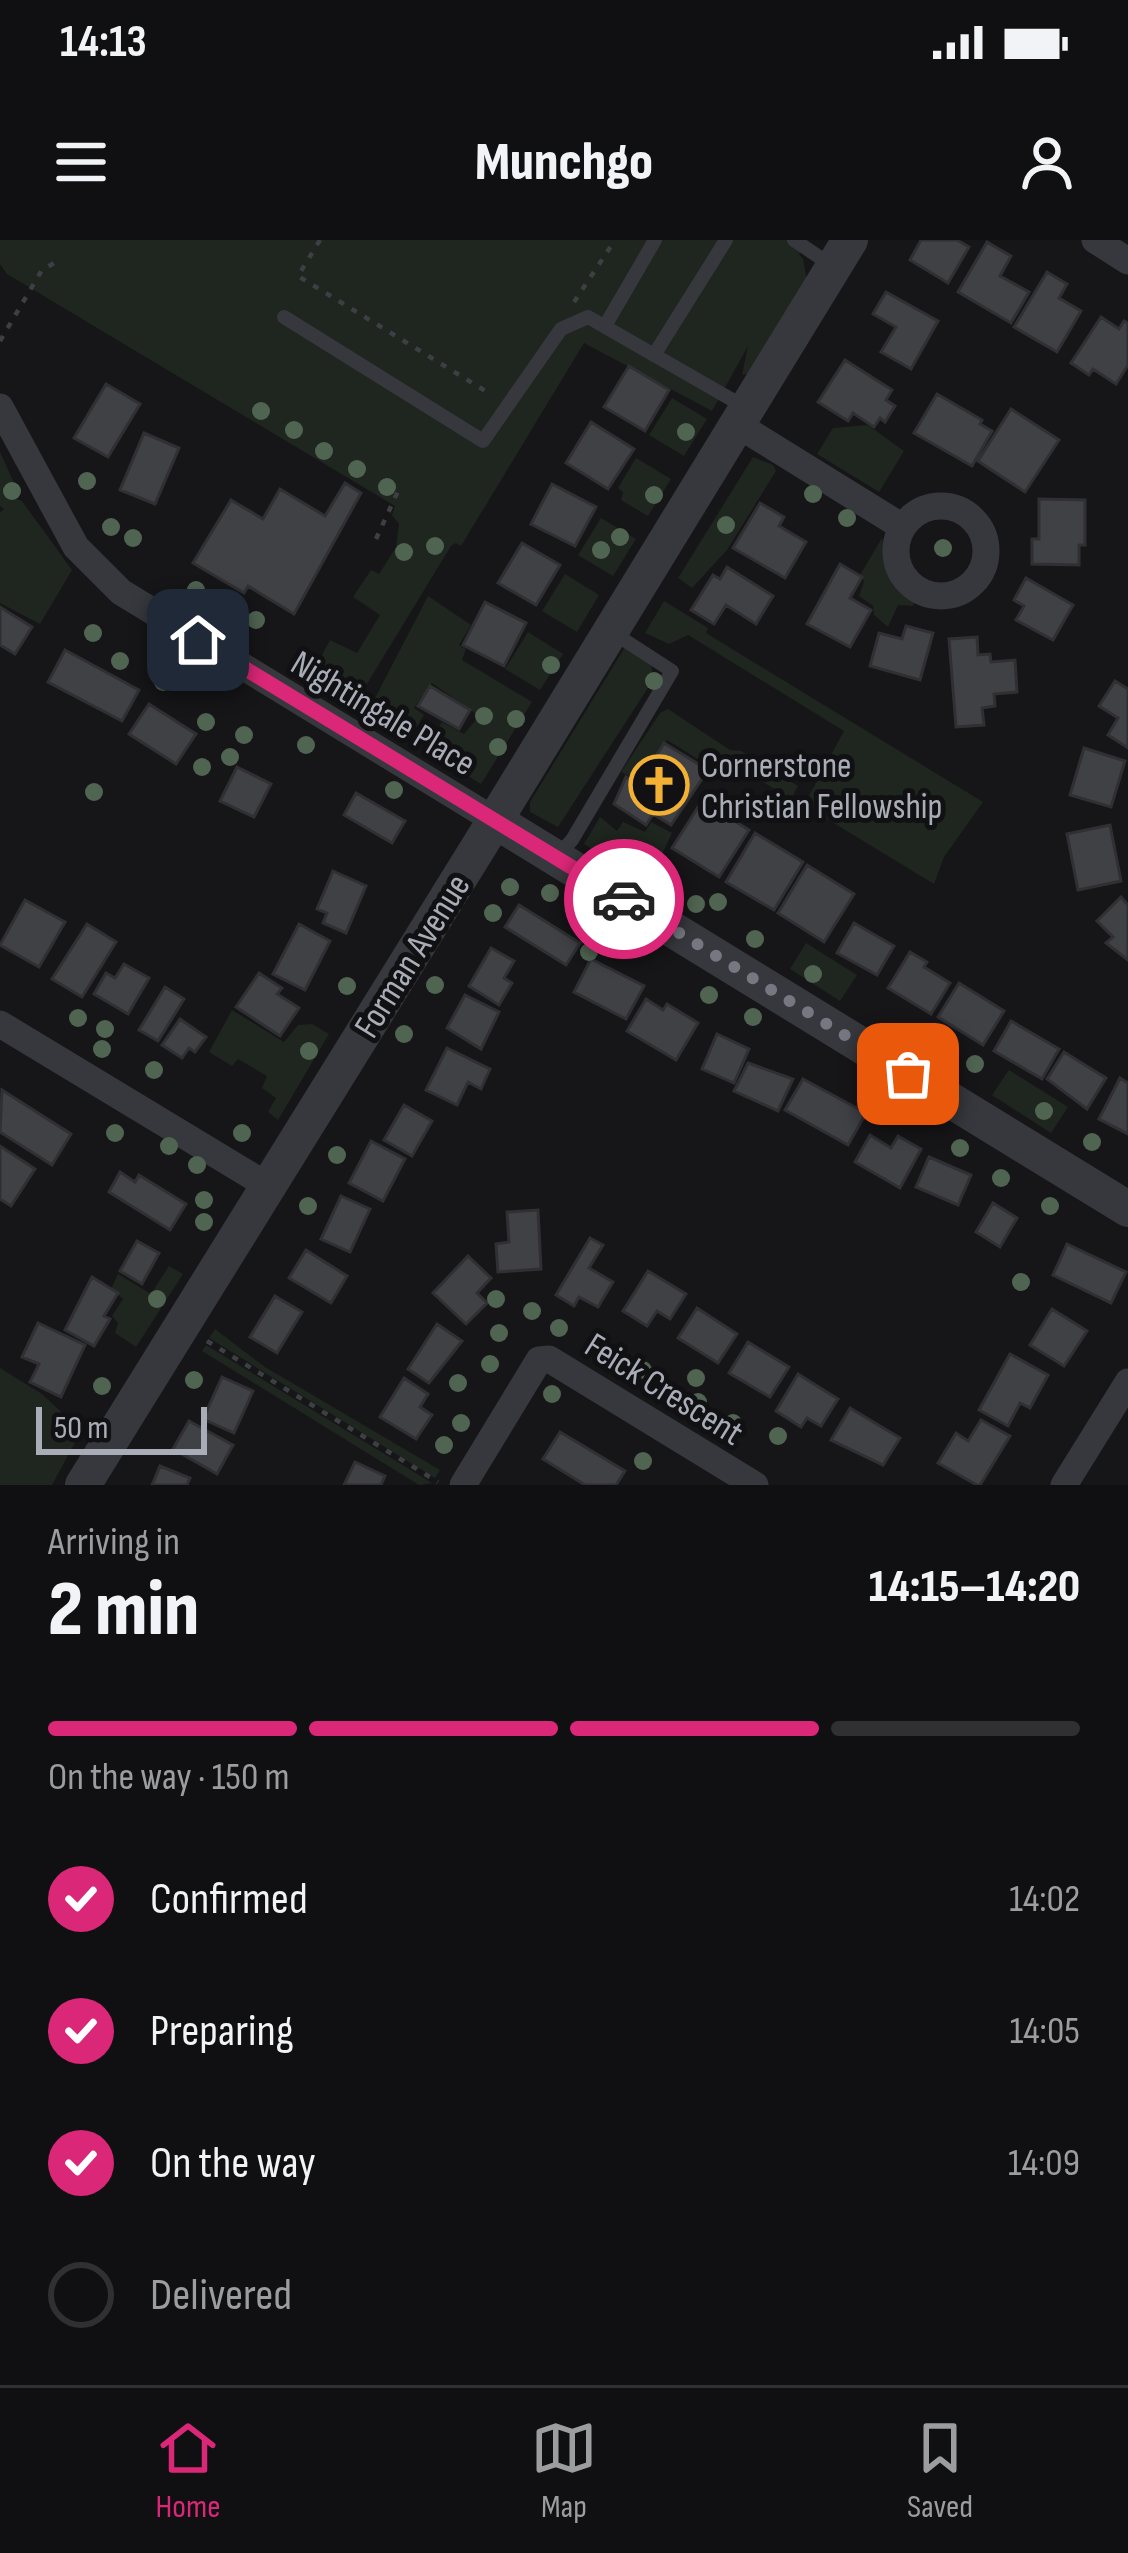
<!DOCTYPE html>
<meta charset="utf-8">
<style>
body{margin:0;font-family:"Sofia Sans Condensed",sans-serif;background:#19191b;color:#f1f3f6;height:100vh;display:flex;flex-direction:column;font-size:45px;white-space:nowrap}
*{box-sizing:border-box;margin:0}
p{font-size:39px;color:#9c9d9f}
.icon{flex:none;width:66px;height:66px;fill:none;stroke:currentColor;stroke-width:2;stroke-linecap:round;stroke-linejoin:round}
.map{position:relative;height:1245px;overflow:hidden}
.panel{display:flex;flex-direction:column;background:#101012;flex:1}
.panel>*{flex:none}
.scale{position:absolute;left:36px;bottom:30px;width:171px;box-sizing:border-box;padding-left:12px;border:6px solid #a8adb8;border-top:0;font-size:33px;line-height:42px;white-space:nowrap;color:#a8adb8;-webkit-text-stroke:9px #111113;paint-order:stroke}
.pin{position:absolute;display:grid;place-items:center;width:102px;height:102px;color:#fff;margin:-51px;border-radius:24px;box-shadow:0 6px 18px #0006}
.courier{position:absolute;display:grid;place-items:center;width:120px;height:120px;margin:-60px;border:9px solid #db2777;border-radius:50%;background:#fff;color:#222;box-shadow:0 3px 15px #0007}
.overview em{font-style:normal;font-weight:800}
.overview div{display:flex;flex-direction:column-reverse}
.overview{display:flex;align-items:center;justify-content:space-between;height:204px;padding:0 48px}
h1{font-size:78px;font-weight:800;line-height:90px}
.bar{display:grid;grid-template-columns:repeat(4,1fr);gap:18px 12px;align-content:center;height:144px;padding:0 48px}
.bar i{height:15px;border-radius:9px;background:#303032}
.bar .current{background:#db2777}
.bar p{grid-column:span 4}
ol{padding:0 48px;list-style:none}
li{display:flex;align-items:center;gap:36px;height:132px}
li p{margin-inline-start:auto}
li .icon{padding:12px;border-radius:50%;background:#db2777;color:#fff;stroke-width:4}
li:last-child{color:#9c9d9f}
li i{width:66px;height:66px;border:6px solid #303032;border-radius:50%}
.status{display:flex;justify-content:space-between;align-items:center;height:84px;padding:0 60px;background:#101012;direction:ltr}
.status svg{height:33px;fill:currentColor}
header{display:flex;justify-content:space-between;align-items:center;height:156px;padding:0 48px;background:#101012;font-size:54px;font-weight:800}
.menu{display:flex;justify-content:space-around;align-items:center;height:168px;border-top:3px solid #303032;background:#101012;font-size:33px;color:#9c9d9f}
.menu a{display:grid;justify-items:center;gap:6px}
.menu .current{color:#db2777}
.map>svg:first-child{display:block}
</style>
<div class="status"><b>14:13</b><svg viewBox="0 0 49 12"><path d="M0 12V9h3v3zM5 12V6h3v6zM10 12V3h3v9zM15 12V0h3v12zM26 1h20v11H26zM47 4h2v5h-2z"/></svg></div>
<header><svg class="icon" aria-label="menu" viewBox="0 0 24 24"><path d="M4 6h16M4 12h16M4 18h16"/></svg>Munchgo<svg class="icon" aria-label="person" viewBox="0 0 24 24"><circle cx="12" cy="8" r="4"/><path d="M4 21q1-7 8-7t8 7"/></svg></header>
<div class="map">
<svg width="1128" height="1245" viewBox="0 0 1128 1245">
<rect width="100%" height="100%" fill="#161618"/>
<path fill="#1e261f" d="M0 0H807L799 14 803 19 807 41 751 133 742 135 748 106 712 171 584 103 461 306 456 303 451 306 362 452 374 460 428 356 471 385 459 405 466 409 462 420 532 462 481 544 425 509 442 482 464 494 479 476 432 443 414 468 424 475 410 498 375 477 376 472 370 469 368 472 310 437 330 400 357 413 380 375 353 357 371 330 379 334 396 307 399 284 392 275 395 266 7 34 0 24Z
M672 158 707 179 684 216 649 195Z
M868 185 904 211 879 252 817 214 833 188Z
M0 212 19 254 15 258 22 261 72 330 40 384 0 363V273L4 269 0 266Z
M753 217 773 225 776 231 727 310 692 348 678 338Z
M636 218 671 239 648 276 621 260 623 252 618 248Z
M601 278 636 299 613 336 578 315Z
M882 298 891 332 915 359 913 366 898 365 888 387 874 375 873 366 859 356 864 341 860 335Z
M565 334 599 355 577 392 542 371Z
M664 361 708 388 706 393 983 562 944 617 934 644 804 565 844 491 688 395 669 404 645 393Z
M528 392 563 414 540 450 505 429Z
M625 407 651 422 653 440 558 587 530 572V562Z
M668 469 730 510 741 511 798 546 791 559 722 517 714 529 667 500 649 525 637 528 631 537 621 532 660 473Z
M600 577 617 591 623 582 645 592 651 582 672 593 660 619 676 629 661 652 584 604Z
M806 703 857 735 840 761 790 729Z
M232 770 284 802 298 785 312 784 329 794 278 880 268 872 276 858 262 848 267 836 238 819 232 826 209 812Z
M1009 830 1068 867 1051 893 992 855Z
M169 1026 183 1034 136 1107 115 1093 118 1083 112 1076 123 1059 111 1049 118 1034 151 1054Z
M215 1089 265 1127 440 1230 435 1238 209 1098Z
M206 1105 432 1243 419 1245 202 1111Z
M0 1128 42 1154 84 1193H80L52 1245H0Z"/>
<path fill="#404145" stroke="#303034" stroke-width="3" d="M921 0H957L969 7 948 43 910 20Z
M987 2 1011 16 1000 36 1029 52 1011 83 958 52Z
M1047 32 1067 44 1059 58 1081 71 1057 112 1014 87Z
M886 52 938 81 911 129 881 112 896 87 873 74Z
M1101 77 1119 89 1124 81 1128 83V125L1116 144 1093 129 1089 135 1071 123Z
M845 120 892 150 886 160 895 166 885 182 880 178 874 187 853 173 848 181 818 162Z
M629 126 669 150 645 191 604 167Z
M106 144 140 164 108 217 74 198Z
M937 154 982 180 980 184 992 191 972 226 914 193Z
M1011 169 1059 200 1025 252 978 221Z
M591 182 634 209 608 249 566 223Z
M144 193 179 208 155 264 120 250Z
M345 243 361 253 294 374 248 346 244 353 193 323 231 260 263 279 280 249 325 276Z
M552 244 596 267 575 306 531 284Z
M1039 259 1085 260V305H1079V325L1032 324V299H1039Z
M760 263 784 277 779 286 806 302 785 338 733 308Z
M522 303 560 325 536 365 498 343Z
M840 324 862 337 850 358 871 370 850 407 807 384Z
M727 327 773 356 756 384 726 365 714 384 691 370 713 335 720 339Z
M1026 338 1073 365 1053 400 1016 380 1024 366 1014 360Z
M485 362 526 383 504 426 463 405Z
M0 367 32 387 15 414 0 405Z
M906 386 933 393 920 440 870 426 879 393 902 399Z
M977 397 978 415 990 414 991 422 1015 420 1017 452 994 454 995 466 982 468 984 485 956 487 949 399Z
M65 410 139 450 122 481 48 442Z
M1115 441 1128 449V508L1108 495 1118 478 1099 466Z
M430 446 470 470 459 489 418 466Z
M149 464 196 494 176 524 129 494Z
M664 503 708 530 671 585 653 574 646 585 614 564 626 537 631 540 637 529 650 526Z
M1084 508 1125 521 1111 567 1070 555Z
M237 527 271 544 254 577 220 561Z
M356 553 405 581 392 603 344 575Z
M702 561 749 590 719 637 672 608Z
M1110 585 1121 641 1078 650 1067 594Z
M755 593 803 622 774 670 726 642Z
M807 625 854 654 824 702 778 673Z
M333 631 366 646 346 693 323 683 327 673 317 669Z
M1121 657 1128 665V720L1106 703 1113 697 1097 681Z
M25 660 65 682 39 727 0 705Z
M519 665 580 703 566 725 505 687Z
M854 683 894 706 877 735 837 713Z
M87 684 116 702 82 757 52 739Z
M299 684 330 701 305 750 273 734Z
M491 708 514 721 504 738 512 743 499 765 469 746Z
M910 712 927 722 924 727 950 743 931 774 888 748Z
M591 719 644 746 626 779 574 752Z
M124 724 149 738 128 774 94 754 106 733 115 738Z
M259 733 282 748 277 754 299 768 280 796 236 767Z
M959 743 1004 771 983 805 938 777Z
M165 747 184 759 158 801 139 790Z
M465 755 499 772 481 809 447 788Z
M646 759 663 770 667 764 698 783 676 820 627 791Z
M180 779 206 797 195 812 189 808 182 818 162 805Z
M1011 781 1059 809 1042 839 994 811Z
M717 794 749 809 734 843 702 829Z
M447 808 490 829 481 849 468 842 457 865 426 850Z
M1064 812 1106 838 1087 869 1047 839Z
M748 823 793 839 778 871 734 851Z
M1120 838 1128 843V894L1099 879Z
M803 839 866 873 848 905 785 870Z
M2 850 71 894 52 925 0 892Z
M404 865 432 881 412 916 384 900Z
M870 895 891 908 898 896 921 909 900 948 855 922Z
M371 901 405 919 383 961 349 943Z
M0 906 35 929 11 966 0 959Z
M929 917 971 935 958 965 916 947Z
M120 932 135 942 139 935 186 964 170 990 109 952Z
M341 956 370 969 350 1012 321 999Z
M993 963 1017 978 1000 1007 976 992Z
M538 970 541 1029 498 1032 496 1004 509 1002 507 972Z
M590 998 603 1005 589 1028 613 1042 598 1067 579 1057 574 1066 556 1055Z
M137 1001 159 1013 142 1044 120 1031Z
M1067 1004 1126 1032 1111 1063 1053 1035Z
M306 1010 347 1036 331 1063 289 1038Z
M468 1016 491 1038 477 1053 487 1063 466 1084 433 1053Z
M648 1031 686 1054 670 1079 657 1071 647 1086 623 1071Z
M92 1037 118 1053 104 1076 110 1079 94 1106 65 1090Z
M275 1056 302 1072 277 1113 250 1097Z
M697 1068 737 1094 718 1123 678 1098Z
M1052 1069 1087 1091 1064 1126 1030 1105Z
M38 1083 85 1105 61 1157 30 1142 39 1124 22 1117Z
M437 1084 462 1101 429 1143 408 1129Z
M748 1102 789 1127 770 1157 729 1133Z
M1010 1114 1048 1135 1030 1168 1020 1163 1008 1186 979 1170Z
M798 1134 838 1159 821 1186 807 1178 801 1187 776 1171Z
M222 1137 253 1151 234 1193 203 1179Z
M404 1138 428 1154 420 1167 432 1175 416 1199 380 1177Z
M850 1168 900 1198 883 1225 831 1200Z
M981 1180 1010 1196 980 1245H977L938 1223 956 1193 968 1201Z
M189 1181 233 1205 217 1234 173 1209Z
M560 1192 625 1231 616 1245H585L543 1219Z
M355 1222 385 1236 381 1245H344Z
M160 1226 190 1238 187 1245H152Z"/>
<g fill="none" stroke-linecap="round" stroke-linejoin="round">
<path stroke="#3d3f44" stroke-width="4.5" stroke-dasharray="6 9" stroke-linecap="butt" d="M320 0 298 36 492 155
M574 62 615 0
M0 101 42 30 56 22
M376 299 399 249
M207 1101 438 1242"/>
<path stroke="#37383d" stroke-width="14" d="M794 0 834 27
M284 77 483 201 561 89 588 77 743 166
M605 86 655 0
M654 115 726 0
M559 614 572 600 672 431 615 394"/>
<path stroke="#37383d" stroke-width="27" d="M1095 0 1128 21
M0 167 76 307 121 352 494 580
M738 185 901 286
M896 311a45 45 0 1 1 90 0a45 45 0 1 1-90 0Z
M0 784 268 946
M463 1245 539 1120 549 1119 755 1245
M1064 1245 1128 1142"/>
<path stroke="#37383d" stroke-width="36" d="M494 580 1128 969
M83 1245C341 831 597 417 850 0"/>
</g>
<g fill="#506452">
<circle cx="261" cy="171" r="9"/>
<circle cx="294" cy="190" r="9"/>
<circle cx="686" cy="192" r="9"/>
<circle cx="324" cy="211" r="9"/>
<circle cx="357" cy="229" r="9"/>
<circle cx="87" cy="241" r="9"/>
<circle cx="387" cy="247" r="9"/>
<circle cx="12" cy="251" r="9"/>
<circle cx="813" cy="254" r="9"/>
<circle cx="654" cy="255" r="9"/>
<circle cx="847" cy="278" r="9"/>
<circle cx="726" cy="285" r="9"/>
<circle cx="111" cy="287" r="9"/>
<circle cx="620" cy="297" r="9"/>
<circle cx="133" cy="298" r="9"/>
<circle cx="435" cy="306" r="9"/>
<circle cx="943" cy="308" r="9"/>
<circle cx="601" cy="310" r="9"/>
<circle cx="404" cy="312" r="9"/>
<circle cx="196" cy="350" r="9"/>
<circle cx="256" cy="380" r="9"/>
<circle cx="93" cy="393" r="9"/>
<circle cx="120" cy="421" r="9"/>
<circle cx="176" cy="425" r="9"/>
<circle cx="551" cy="425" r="9"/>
<circle cx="654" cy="441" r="9"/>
<circle cx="163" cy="442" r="9"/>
<circle cx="484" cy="476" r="9"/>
<circle cx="516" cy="479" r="9"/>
<circle cx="206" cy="482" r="9"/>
<circle cx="244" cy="495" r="9"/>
<circle cx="306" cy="505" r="9"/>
<circle cx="498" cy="507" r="9"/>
<circle cx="230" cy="517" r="9"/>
<circle cx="202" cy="527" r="9"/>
<circle cx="394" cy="550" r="9"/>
<circle cx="94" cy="552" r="9"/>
<circle cx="510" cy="647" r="9"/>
<circle cx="550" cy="653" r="9"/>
<circle cx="718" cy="662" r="9"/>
<circle cx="696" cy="664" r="9"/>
<circle cx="493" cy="673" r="9"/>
<circle cx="599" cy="690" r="9"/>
<circle cx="755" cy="699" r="9"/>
<circle cx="589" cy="712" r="9"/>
<circle cx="813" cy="734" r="9"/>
<circle cx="435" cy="745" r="9"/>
<circle cx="347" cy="746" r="9"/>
<circle cx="709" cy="755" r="9"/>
<circle cx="753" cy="777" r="9"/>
<circle cx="78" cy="778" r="9"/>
<circle cx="105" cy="789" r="9"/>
<circle cx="404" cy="794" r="9"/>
<circle cx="915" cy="795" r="9"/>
<circle cx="102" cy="809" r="9"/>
<circle cx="309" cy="811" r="9"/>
<circle cx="950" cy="816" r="9"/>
<circle cx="975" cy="824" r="9"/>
<circle cx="154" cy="830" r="9"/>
<circle cx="889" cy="857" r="9"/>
<circle cx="1044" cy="871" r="9"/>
<circle cx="115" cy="893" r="9"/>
<circle cx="242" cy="893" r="9"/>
<circle cx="1092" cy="902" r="9"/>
<circle cx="169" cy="906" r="9"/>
<circle cx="960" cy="908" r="9"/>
<circle cx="337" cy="915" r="9"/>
<circle cx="197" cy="925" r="9"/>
<circle cx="1001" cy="938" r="9"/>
<circle cx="204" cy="960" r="9"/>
<circle cx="308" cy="966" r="9"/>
<circle cx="1050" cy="966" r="9"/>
<circle cx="204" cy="982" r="9"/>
<circle cx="1021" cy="1042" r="9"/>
<circle cx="157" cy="1059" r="9"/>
<circle cx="496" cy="1059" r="9"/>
<circle cx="532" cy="1071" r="9"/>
<circle cx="559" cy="1088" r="9"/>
<circle cx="499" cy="1093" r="9"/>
<circle cx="614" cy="1117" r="9"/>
<circle cx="490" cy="1124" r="9"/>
<circle cx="643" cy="1130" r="9"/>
<circle cx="696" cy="1138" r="9"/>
<circle cx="194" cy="1140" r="9"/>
<circle cx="458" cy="1143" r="9"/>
<circle cx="102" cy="1146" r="9"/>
<circle cx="552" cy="1154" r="9"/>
<circle cx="698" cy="1162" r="9"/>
<circle cx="461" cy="1183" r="9"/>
<circle cx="733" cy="1183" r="9"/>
<circle cx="778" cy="1196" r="9"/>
<circle cx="444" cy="1205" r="9"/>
<circle cx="643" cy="1221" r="9"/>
</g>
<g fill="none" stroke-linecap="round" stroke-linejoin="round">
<path stroke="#757880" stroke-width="12" stroke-dasharray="0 21.6" d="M624 659 908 834"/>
<path stroke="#db2777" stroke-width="15" d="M198 400 624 659"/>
</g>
<defs>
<g id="church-ring" transform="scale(3)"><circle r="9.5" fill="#111113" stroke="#f2b134" stroke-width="1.5"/><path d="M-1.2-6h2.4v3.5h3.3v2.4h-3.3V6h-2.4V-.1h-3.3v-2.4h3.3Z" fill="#f2b134"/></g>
</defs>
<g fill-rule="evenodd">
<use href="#church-ring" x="659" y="545"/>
</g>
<g text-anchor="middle" stroke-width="10" stroke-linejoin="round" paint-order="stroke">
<g font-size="36" fill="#a8adb8" stroke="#111113">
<text transform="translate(384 472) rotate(31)" y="13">Nightingale Place</text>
<text transform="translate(411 715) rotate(-58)" y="13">Forman Avenue</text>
<text transform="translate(665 1148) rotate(32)" y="13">Feick Crescent</text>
</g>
<g font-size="36" fill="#a8adb8" stroke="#111113" text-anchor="start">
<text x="701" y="537">Cornerstone<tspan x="701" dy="41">Christian Fellowship</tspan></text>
</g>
</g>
</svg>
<div class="scale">50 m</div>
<div class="pin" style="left:908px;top:834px;background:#ea580c"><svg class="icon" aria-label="bag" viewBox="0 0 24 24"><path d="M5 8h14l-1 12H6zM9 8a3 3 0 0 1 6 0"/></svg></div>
<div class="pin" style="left:198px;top:400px;background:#1f2937"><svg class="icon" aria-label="home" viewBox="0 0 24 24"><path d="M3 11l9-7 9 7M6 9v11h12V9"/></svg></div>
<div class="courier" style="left:624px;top:659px"><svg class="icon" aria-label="car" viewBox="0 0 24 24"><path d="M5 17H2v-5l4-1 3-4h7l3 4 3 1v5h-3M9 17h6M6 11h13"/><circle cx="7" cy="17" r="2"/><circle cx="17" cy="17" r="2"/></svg></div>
</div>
<section class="panel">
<div class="overview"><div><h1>2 min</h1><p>Arriving in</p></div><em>14:15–14:20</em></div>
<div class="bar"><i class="current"></i><i class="current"></i><i class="current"></i><i></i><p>On the way · 150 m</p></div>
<ol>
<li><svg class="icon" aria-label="check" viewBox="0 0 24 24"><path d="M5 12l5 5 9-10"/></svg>Confirmed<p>14:02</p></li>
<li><svg class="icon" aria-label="check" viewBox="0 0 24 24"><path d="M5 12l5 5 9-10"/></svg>Preparing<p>14:05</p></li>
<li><svg class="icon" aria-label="check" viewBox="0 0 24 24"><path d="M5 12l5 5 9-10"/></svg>On the way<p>14:09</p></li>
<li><i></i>Delivered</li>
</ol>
</section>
<nav class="menu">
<a class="current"><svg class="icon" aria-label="home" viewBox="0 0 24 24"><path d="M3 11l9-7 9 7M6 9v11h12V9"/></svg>Home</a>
<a><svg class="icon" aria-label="map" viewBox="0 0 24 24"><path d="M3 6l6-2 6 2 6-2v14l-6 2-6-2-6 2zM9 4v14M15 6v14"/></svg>Map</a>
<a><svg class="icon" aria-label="saved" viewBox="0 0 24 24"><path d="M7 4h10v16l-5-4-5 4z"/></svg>Saved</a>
</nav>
